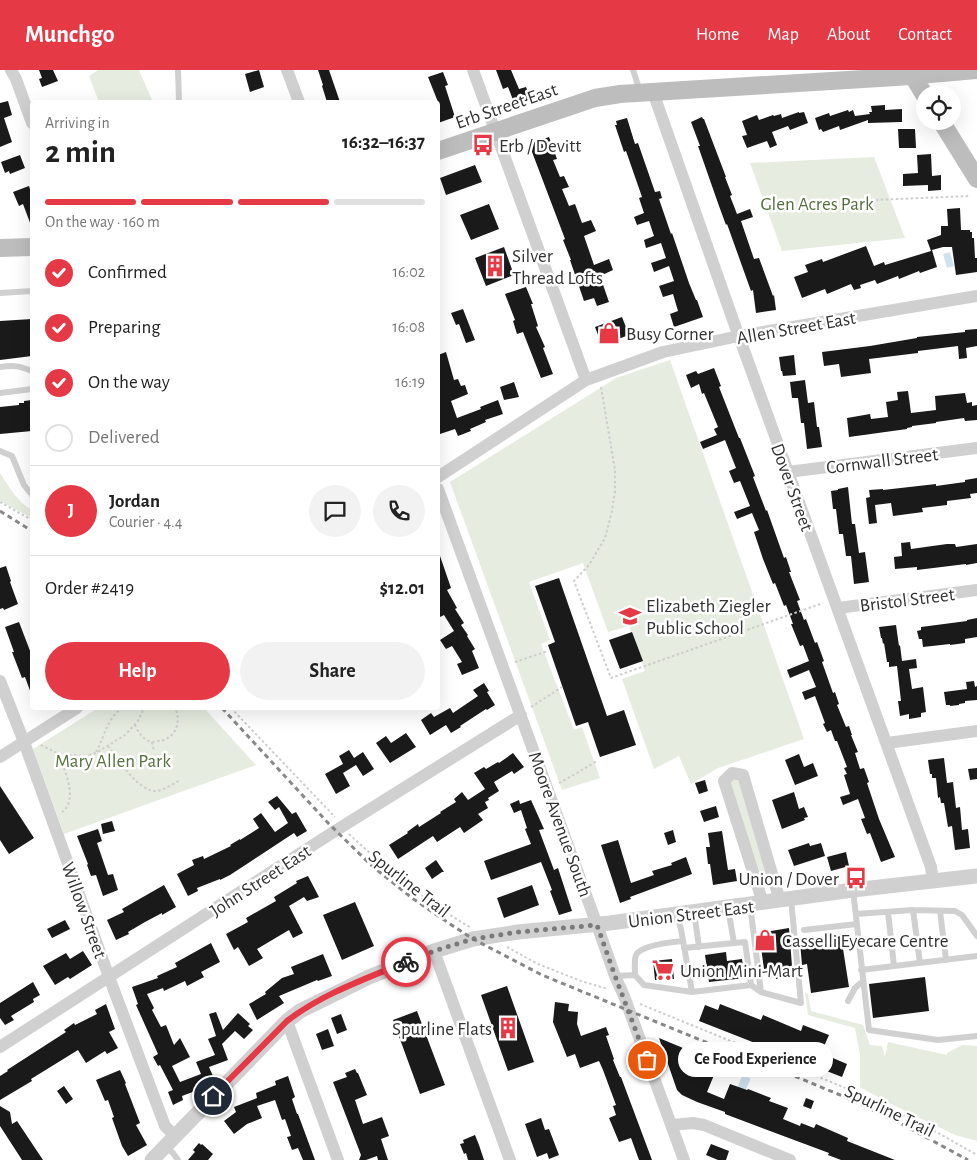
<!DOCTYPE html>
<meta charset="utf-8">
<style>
body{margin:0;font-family:"Alegreya Sans",sans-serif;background:#f2f2f2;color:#222;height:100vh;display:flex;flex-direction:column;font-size:19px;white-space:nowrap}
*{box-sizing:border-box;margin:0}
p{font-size:16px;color:#767676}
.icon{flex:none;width:28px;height:28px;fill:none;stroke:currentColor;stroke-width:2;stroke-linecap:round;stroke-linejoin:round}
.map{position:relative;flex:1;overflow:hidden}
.drawer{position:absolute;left:30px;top:30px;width:410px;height:610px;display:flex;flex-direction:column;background:#fff;border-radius:5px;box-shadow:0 5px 20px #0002}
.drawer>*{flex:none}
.fabs{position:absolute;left:916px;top:15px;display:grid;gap:10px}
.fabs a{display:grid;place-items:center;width:45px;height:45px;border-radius:50%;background:#fff;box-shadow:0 5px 20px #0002;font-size:25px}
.pin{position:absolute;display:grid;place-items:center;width:42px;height:42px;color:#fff;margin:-21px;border:2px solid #fff;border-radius:50%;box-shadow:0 1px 5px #0007}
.courier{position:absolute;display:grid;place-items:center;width:50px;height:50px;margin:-25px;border:4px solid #e63946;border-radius:50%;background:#fff;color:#222;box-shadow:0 1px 6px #0007}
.bubble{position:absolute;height:35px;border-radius:18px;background:#fff;box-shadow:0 5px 20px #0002;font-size:16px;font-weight:700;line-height:35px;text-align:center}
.headline em{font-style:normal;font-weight:700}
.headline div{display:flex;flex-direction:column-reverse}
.headline{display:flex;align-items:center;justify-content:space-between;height:85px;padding:0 15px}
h1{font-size:32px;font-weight:700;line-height:38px}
.bar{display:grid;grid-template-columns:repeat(4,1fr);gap:8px 5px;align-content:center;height:60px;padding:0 15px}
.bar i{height:6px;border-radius:4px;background:#e0e0e0}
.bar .active{background:#e63946}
.bar p{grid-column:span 4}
.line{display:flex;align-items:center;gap:12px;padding:0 15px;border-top:1px solid #e0e0e0}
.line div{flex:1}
.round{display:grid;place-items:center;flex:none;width:52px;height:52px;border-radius:26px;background:#f2f2f2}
ol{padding:0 15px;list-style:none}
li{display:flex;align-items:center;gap:15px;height:55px}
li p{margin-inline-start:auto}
li .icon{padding:5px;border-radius:50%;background:#e63946;color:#fff;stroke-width:4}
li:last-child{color:#767676}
li i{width:28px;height:28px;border:2px solid #e0e0e0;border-radius:50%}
.action{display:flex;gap:10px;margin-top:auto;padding:10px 15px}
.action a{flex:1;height:58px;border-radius:30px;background:#e63946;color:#fff;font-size:20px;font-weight:700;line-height:58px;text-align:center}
.action a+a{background:#f2f2f2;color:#222}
header{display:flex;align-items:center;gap:30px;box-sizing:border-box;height:70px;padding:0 25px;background:#e63946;color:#fff}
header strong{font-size:24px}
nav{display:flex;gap:28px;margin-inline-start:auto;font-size:18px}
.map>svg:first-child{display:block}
</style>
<header>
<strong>Munchgo</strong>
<nav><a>Home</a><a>Map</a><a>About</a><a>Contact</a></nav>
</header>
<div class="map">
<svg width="977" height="1090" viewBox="0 0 977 1090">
<rect width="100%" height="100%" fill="#fff"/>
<path fill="#e6ecdf" d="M98 0H139L152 30 164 31V32H99L89 6Z
M874 87 905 168 782 181 750 93Z
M670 290 804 669 718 698 691 714 679 686 654 699 622 609 645 601 629 556 608 562 583 493 529 512 550 570 541 574 574 660 582 657 600 708 562 720 450 412 616 308Z
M0 403C9 416 17 432 32 440V448L0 431Z
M98 638H204L256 695 64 764 33 679Z
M738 709 770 810 763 812 729 711Z
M805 923 808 924 811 941 863 955 870 975 882 976 885 987 888 972 947 985V983L962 975 977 976V1071L955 1065 885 1031 860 1017V985L855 958 808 945Z"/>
<path fill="#cfe2ee" d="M950 182 954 196 947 198 943 184Z
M742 1006H743L750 1008V1010L744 1024 736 1021Z"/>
<path fill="#1a1a1a" d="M39 0H53L58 11 42 17 39 9 42 8Z
M259 0 264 17 250 22 245 4Z
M318 0H329L340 32H327L322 16 323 15Z
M496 0H511L519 19 526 17 531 29 515 35 508 17 503 19Z
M443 2 448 15 445 16 455 47 438 53V32L428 7Z
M8 31 12 45 4 48 12 72 0 77V33Z
M885 35V40L902 39V52L868 53V50L840 60 839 56 823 62 821 59 819 60 815 48 829 43 830 46 848 40 849 42 853 40 855 46 870 44 869 42H872L871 36Z
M799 42V43L804 42 808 53 790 60 788 56 772 62 777 75 770 78 767 71 747 78 742 66 747 65 742 51 757 45 759 50 773 45 774 46 781 44 782 48Z
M702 47 703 49H704L726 107H725L732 125 730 126 737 144 750 139 753 147 741 151 754 189 759 188 773 226 774 225 776 240 756 243 753 220 751 221 727 154 726 155 719 136 698 76H700L691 52Z
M627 48 635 74 638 73 655 122 660 121 662 128 659 129 671 164 672 163 689 213 696 230H697L703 247 674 257 670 244 678 241 673 224 663 227 659 216 674 211 669 196 654 202 651 193 666 188 661 173 646 178 644 170 654 166 649 151 637 155 634 147 644 143 639 128 642 127 626 81 624 82 615 55H617L616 51Z
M898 59H915L916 78H899Z
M549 67 557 89 553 90 560 107 564 106 569 117 562 119 569 136 575 134 582 153 591 150 596 161 584 166 594 195 609 189 613 200 600 206 609 232 597 236 594 228 584 231 570 190H571L563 170 565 169 529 74Z
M931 84 932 106 941 105V120L928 121V115L903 116V104L918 103 917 85Z
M20 85 25 98 10 104 9 101 5 103 1 92Z
M475 95 482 112 446 125 440 108Z
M29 116 32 126V158L23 134 19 136 13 122Z
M489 134 499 159 471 170 460 145Z
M960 138 961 160H970V162H972V168H974L975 188H977V202L956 205 952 177H943L932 180 937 197 920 203 919 201 899 209 898 206 877 214 875 210 860 215 861 218 854 220 851 214 827 224 825 219 802 228 794 207 808 202 805 195 822 189 823 192 866 176 874 196 884 192 885 195 931 181 927 170 941 165V156H948L947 139Z
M504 177 514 205 486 216 475 188Z
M526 217 533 234H531L538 256 536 257 545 277 543 278 553 304 541 308 523 262 517 264 513 251 515 250 505 224Z
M463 239 475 270 466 273 459 254 456 255 451 243Z
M622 247 629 265 602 275 595 257Z
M32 249V286L0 290V251Z
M977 259V276L966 278 967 288 959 289 958 276 918 281V283L869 289 871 303 841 307 839 294 824 296 822 282 870 276 917 268V267L965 262V260Z
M446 282 454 310 458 309 461 316 465 315 468 324 451 331 457 348 481 339 480 337 498 330 503 344 485 350 486 352 470 359 471 361 458 366 455 359 440 364 438 357V285Z
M794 285 796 305 783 306 782 301H781L779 287Z
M714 298 721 316 719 317 739 368H740L755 406 753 407 766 441 767 440 784 488 786 487 791 502H789L800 530 797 531 804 550 806 549 815 573 817 572 824 591 822 592 833 623 835 622 839 634 837 635 846 657 849 656 852 665H851L858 682 855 683 860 699 864 698 869 712 867 713 879 749 895 787 881 792 870 763 867 764 861 749 865 748 858 729 843 735 840 727 850 724 844 705 847 704 844 698 847 697 837 671H835L831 660 827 662 823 654 825 653 815 626 805 630 802 622 816 617 809 600 790 608 787 600 809 591 803 575 800 576 791 554H793L786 535 784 536 775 513 773 514 763 489 754 462 759 460 752 443 737 449 734 442 750 436 740 411 734 413 729 401 736 398 725 370 703 379 700 372 717 365 714 359 718 357 704 323 702 324 699 314 691 318 686 305 696 301 698 304Z
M805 310 808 333 814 332 817 357H819L822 377 807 379 804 353H801L798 328H792L790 312Z
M514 312 519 327 504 330 500 317Z
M908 321 911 343 936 340 935 326 965 323 967 333 972 332V336L977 335V350L965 351 964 348 936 352V353L912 356V357L907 358V359L849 367 847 348 870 344 871 349 888 347 886 332 898 330 897 322Z
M32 330V361L0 364V337L19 335V333H24V331Z
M977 408V423L970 424 971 428 947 431V435L922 438 923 442 893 446 891 433 875 435 877 453 869 454 866 428 870 427 869 420 883 419V420L936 414V416L965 412V410Z
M848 417 852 454H855L859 483 865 482 869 512 854 514 851 486H846L843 464H839L836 439H833L831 421 838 420V419Z
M910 472 911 479 947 474H955L956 477 977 474V493L966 495V494L917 500V497L895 499 894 487 902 486 901 473Z
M438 483H439L451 518 447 520 457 538 455 539 464 553 461 555 468 565 467 566 475 579 472 581 479 598 462 605 457 594 462 592 452 576 446 579 440 570 454 561 444 545 438 548Z
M6 496 11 511 10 512 18 534 4 540 3 538 0 539V498Z
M559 508 607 646 624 640 636 675 600 687 588 652 576 656 548 575 555 572 535 516Z
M977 548V567L965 569V573L950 575V574L923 577 922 569H919L917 561 921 560V557L967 551V550Z
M19 552 32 586V626L25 607 22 608 12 582H14L5 557Z
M896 555 899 576 900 575 902 591 916 589 917 598 909 599 912 619 923 617 926 642 921 643V647L909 649V644L900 646 898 631H901L897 596 889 597V592H887L884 573 883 574 882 568H881L879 557Z
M632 562 643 591 620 599 609 570Z
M974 611 975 617 977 616V630L965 631V633L959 634V635L950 636V635H946L944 622 967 619 966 612Z
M484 613 489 621 487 622 495 635 487 640 486 639 460 656 461 657 451 663 446 655 430 665 421 650 431 643 434 647 450 638 453 643 478 626 473 620Z
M406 663 416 677 390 693 376 673 386 666 391 673Z
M349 680 354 688 363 682 374 699 363 706 356 695 343 703 350 716 336 724 325 704 343 694 339 686Z
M513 683 524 697 514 704 512 701 494 712 499 721 488 728 489 730 485 732 488 738 478 744 483 750 464 763 460 757 437 772 433 766 398 789 389 775 408 763 407 762 418 754 419 757 441 743 440 742 456 732 454 729 462 722 468 730 485 719 474 703 484 697 486 699 498 692 499 693Z
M799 684 804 697 813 693 818 706 795 715 785 690Z
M944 688 947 713 953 712 956 738 960 737 962 760 968 759 970 778 955 780 952 756 948 757 944 733H941L940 727 938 728 936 708H932V704H930L928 690Z
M977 698V709L970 710 968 699Z
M705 710 708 721 699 724 695 713Z
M0 716 34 768 9 784 0 770Z
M794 722 799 739 804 737 808 747 804 748 805 750 782 759 772 730Z
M277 726 292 744 296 742 307 761 297 767 294 763 230 805 220 810V809L197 818 198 821 188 826 177 804 194 795 192 790 203 786 204 789 231 776 230 775 240 769V770L259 758 253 749 261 743 275 762 288 753 279 737 275 740 268 732Z
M519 730 520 734 531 730 544 759 539 760 554 800 558 798 572 841 559 845 550 821 552 820 541 792 491 810 484 791 531 774 525 759 527 758 521 740 514 743 510 734Z
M716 736 719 747 704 752 700 741Z
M112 751 115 761 103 764 101 754Z
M98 759 102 771 97 773 108 805 113 804 118 820 103 826 96 805 91 806 87 795 88 794 77 766Z
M673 760 676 772 668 775 664 763Z
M722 761 728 800 735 799 737 811 713 815 710 794H708L706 777H710L708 763Z
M618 770 631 813 654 805 652 801 672 795 671 793 686 787 692 804 630 827 631 829 620 833 601 775Z
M809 773 810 776 821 773 825 786 794 796 788 780Z
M846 782 849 796 831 801 827 787Z
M436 790 444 802H442L432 809 425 798Z
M308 806 319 827 307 831 304 827 289 836 303 863 293 868 289 860 257 879 263 888 249 896 238 877 234 880 226 864 248 852 246 848 276 831 274 827 297 813 296 811Z
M164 815 176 837 162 845V843L145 852 128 862 129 864 116 870 107 850 124 842 122 839Z
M532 815 539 835 504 848 497 828Z
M355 832 374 876 342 890 323 845Z
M65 850 70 859 52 868 47 859Z
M789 858 792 896 785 897 786 907 776 909 774 897 764 899 759 863Z
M841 866 849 917 811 923 807 894 802 895 800 872Z
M211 873 220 892 201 902 204 907 187 916 185 911 164 921 163 918 147 924 154 938 152 940 161 957 166 955 174 975 180 968 190 987 172 996 180 1012 201 1004 196 992 215 985 208 969 216 966 209 944 216 942 223 960 238 943 250 954 248 956 253 960 244 969 235 961 222 974 228 990 209 997 213 1006 210 1008 211 1011 197 1017 198 1020 182 1026 183 1030 173 1035 168 1022 173 1020 160 995 158 996 153 987 158 984 136 935 138 934 132 917 158 908 157 906 177 897 175 893Z
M83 881 92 895 70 909 68 907 55 915 43 896 66 883 70 889Z
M726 882 727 891 742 889 745 908 709 912 705 885Z
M323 884 332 906 318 911 317 910 279 926 284 933 257 950 249 934 266 924 265 922 282 908 294 904 291 897Z
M672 889 674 909 655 910 653 891Z
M925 907 929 941 873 948 869 914Z
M33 912 40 925 33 929 34 932 11 946 14 950 5 955 0 948V933Z
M507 916 534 992 508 1001 481 925Z
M555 932 569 934 568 941 578 942 577 954 581 966 606 957 609 965 606 966 614 989 613 990 620 1007H621L652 1090H639L631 1068 619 1072 609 1048 616 1045 613 1036 616 1035 603 1000 599 991 580 998 575 984 567 987 553 952Z
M106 934 115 959 109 962 118 978 107 984 105 981 86 993 78 980 31 1009 32 1011 0 1030V1006L8 1001 7 1000 66 962 64 960 74 953 75 955 97 944 95 940Z
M720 934 761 950 763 945 801 961 803 955 829 965 821 983 847 994 842 1007 699 951 705 935 718 940Z
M417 941 445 1015 420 1024 393 950Z
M341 944 347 960 337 964 331 948Z
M328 959 334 976 322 980 316 964Z
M659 968 719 993 707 1022 724 1029 730 1014 747 1020 748 1019 771 1028 769 1031 788 1038 783 1049 800 1056 801 1053 814 1058 816 1054 848 1068 847 1071 895 1090H841L828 1085 829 1083 725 1044V1042L697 1032 682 1025 677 1020Z
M355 999 357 1003H358L367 1025 355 1030 363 1054 382 1047 389 1066 381 1069 388 1090H378L377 1086 366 1090H359L361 1085 333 1012 347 1007 345 1003Z
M120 1000 126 1013 125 1014 140 1053 136 1055 147 1075 128 1086 122 1076 112 1048 114 1047 108 1030 105 1031 96 1010Z
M288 1006 295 1027 292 1029 297 1044H298L315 1090H303L298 1078 292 1080 287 1067 291 1066 285 1049 282 1050 275 1030 257 1036 262 1048 247 1054 234 1064 224 1051 236 1042 234 1037 257 1028 256 1023 276 1015 275 1011Z
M64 1016 73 1029 66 1034 57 1021Z
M806 1028 814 1031 811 1039 803 1036Z
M0 1036 10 1042 12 1054 17 1051 43 1090H22L0 1056Z
M541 1048 545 1060 549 1059 559 1085 549 1089 547 1083 537 1087 525 1054Z
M475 1065 479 1075 484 1090H468L466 1083 464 1084 460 1074 464 1073 463 1070Z
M199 1073 201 1075 202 1074 213 1084 208 1090H188L194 1083 195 1082 193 1080Z
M711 1074 729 1081 726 1090H718L706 1085Z"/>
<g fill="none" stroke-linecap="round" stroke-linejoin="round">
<path stroke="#cdcdcd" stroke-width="2" stroke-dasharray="2.5 2.5" stroke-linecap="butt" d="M872 138 874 130 970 126
M601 317 615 400V421L612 441 605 468 589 495 574 511 611 608 823 533
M0 432 32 450
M515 592 548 581
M531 637 562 617
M146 638 150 639 151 638
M231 638 335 747
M135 655C137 661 144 671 152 672 153 672 158 671 160 671 175 668 181 654 176 640L178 638
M152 672 154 681
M41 675 59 684 86 686 96 683 125 665 138 651 144 638
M108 676C118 689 139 723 157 721 164 720 172 714 179 711
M96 682C105 666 106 650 122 638
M59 684C64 699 79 730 62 742
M559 713 577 703 597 691
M349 764C387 799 426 832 470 857
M507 877 538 894 581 911 608 919
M640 934 858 1023 940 1064 977 1085"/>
<path stroke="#d0d0d0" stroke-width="6" d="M178 0 179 32
M633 0 640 21
M0 223 32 221
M0 297C15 295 19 296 32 301
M0 323 32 319
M0 381 12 386 24 415 32 425
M853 820 869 960 938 970 977 966
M750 835 761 922
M913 840 955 841 962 845 977 866
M940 841 946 890
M694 842 699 877
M888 842 894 896
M856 844 913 840 920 893
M677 845 681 859 692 922
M804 860 857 854
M684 878 734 873 728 838
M861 900 977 886
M635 905C635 899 634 890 636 885 641 875 673 872 683 871
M615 906 635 905 644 915 692 922 751 915 745 872 734 873
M751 915 761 922 801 933 791 829
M848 931 855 918 863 911
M166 1077 173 1083 178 1090"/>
<path stroke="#d0d0d0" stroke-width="12" d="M11 0 16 9 32 53
M287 0 299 32
M473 0 586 310
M653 22 733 250 931 797 933 812
M788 402 977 378
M438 407 586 310 663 282 739 266 977 226
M438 419 597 855 615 906 624 926 684 1090
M838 538 977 520
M0 611 24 672 109 907 165 1056 175 1066
M887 673 977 661
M0 687 77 638
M763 833 724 711 732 703 743 705 780 831
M434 881 510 1090
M287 951 338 1090
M0 977 335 761 521 645
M672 1055 693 1053 704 1055 790 1090"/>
<path stroke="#d0d0d0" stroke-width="15" d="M152 1090 287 951 300 941 369 907 434 881 473 869 518 862 610 853 853 820 977 806"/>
<path stroke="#bdbdbd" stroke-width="18" d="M911 0 913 6 925 26
M941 51 977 109
M438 81 595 28 620 24 896 7 977 0
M0 178 32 177"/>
<path stroke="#888" stroke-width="3" stroke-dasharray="5 4" stroke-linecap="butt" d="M0 441 32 461
M222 638 329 754 372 796 412 828 450 854 473 869 542 905 720 978 787 1003 845 1027 898 1052 968 1090"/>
</g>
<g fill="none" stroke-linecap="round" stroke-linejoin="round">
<path stroke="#7a7a7a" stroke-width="5" stroke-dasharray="0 9" d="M406 892 434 881 473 869 518 862 597 855 615 906 647 990"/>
<path stroke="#e63946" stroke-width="6" d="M213 1026 287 951C322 924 365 909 406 892"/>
</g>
<defs>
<g id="bus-bare" transform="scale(1.725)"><path d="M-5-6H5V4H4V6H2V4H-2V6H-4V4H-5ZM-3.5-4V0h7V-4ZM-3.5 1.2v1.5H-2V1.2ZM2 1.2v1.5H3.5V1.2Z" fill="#e63946" stroke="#fff" stroke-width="2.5" paint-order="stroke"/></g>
<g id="building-bare" transform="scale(1.725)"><path d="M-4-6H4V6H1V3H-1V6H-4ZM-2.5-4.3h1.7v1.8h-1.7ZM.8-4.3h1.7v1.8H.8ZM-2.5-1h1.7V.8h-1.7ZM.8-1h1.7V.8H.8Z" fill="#e63946" stroke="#fff" stroke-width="2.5" paint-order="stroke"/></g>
<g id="shop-bare" transform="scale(1.725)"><path d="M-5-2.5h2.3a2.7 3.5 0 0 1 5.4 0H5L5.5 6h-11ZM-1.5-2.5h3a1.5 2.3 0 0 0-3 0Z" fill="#e63946" stroke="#fff" stroke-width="2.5" paint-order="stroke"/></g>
<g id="school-bare" transform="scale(1.725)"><path d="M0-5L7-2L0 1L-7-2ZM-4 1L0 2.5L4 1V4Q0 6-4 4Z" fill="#e63946" stroke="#fff" stroke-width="2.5" paint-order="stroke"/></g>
<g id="supermarket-bare" transform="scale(1.725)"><path d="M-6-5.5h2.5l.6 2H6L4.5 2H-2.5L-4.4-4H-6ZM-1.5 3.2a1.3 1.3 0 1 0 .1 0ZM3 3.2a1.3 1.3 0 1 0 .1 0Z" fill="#e63946" stroke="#fff" stroke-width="2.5" paint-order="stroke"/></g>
</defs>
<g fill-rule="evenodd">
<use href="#bus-bare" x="483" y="75"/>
<use href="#building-bare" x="495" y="196"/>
<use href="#shop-bare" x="609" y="263"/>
<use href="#school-bare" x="630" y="546"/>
<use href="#bus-bare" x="856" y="808"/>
<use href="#shop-bare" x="765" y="870"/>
<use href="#supermarket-bare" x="663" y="900"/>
<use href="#building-bare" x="508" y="958"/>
</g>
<g text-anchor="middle" stroke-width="5" stroke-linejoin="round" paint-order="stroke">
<g font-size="19" fill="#333" stroke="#fff">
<text transform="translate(506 35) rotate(-19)" y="7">Erb Street East</text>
<text transform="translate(796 257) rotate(-10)" y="7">Allen Street East</text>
<text transform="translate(882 390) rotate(-7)" y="7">Cornwall Street</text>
<text transform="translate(793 417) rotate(70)" y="7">Dover Street</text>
<text transform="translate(907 529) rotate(-7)" y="7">Bristol Street</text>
<text transform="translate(561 754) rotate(70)" y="7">Moore Avenue South</text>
<text transform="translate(260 810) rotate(-33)" y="7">John Street East</text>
<text transform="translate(410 813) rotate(38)" y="7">Spurline Trail</text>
<text transform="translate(85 840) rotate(70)" y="7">Willow Street</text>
<text transform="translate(691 843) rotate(-7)" y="7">Union Street East</text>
<text transform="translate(890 1040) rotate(26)" y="7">Spurline Trail</text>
</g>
<g font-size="19" fill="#333" stroke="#fff" text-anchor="start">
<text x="499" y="82">Erb / Devitt</text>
<text x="512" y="192">Silver<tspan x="512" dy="22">Thread Lofts</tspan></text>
<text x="626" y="270">Busy Corner</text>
<text x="646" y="542">Elizabeth Ziegler<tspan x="646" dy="22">Public School</tspan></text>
<text x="839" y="815" text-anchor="end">Union / Dover</text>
<text x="782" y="877">Casselli Eyecare Centre</text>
<text x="680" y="907">Union Mini-Mart</text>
<text x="492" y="965" text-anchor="end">Spurline Flats</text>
</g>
<g font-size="19" fill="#56703f" stroke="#fff">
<text x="817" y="140">Glen Acres Park</text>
<text x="113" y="697">Mary Allen Park</text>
</g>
</g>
</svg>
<div class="fabs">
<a><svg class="icon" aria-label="locate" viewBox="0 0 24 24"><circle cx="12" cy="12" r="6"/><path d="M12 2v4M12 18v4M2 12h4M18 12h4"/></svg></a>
</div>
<div class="pin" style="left:647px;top:990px;background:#ea580c"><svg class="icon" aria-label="bag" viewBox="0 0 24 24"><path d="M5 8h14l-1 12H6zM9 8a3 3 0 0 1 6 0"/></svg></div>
<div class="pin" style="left:213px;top:1026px;background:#1f2937"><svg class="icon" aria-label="home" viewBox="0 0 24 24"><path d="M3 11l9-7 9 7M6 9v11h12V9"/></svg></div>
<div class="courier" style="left:406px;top:892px"><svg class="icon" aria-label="bike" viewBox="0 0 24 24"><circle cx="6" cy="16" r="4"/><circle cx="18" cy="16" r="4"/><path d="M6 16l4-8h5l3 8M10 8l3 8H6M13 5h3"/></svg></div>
<div class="bubble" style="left:678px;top:972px;width:155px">Ce Food Experience</div>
<section class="drawer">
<div class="headline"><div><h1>2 min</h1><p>Arriving in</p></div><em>16:32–16:37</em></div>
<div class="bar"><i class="active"></i><i class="active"></i><i class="active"></i><i></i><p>On the way · 160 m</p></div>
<ol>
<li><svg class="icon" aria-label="check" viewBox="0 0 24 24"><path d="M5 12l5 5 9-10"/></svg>Confirmed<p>16:02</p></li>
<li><svg class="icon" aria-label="check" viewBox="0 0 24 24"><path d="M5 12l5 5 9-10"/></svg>Preparing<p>16:08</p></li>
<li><svg class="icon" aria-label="check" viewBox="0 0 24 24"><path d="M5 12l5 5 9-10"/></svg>On the way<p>16:19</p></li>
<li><i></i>Delivered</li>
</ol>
<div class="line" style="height:90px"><b class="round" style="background:#e63946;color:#fff">J</b><div><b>Jordan</b><p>Courier · 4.4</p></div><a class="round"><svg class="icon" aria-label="chat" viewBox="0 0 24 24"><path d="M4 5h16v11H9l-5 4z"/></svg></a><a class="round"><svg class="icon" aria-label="phone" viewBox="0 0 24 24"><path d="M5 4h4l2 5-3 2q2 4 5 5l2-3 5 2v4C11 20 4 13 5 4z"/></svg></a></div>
<div class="line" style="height:65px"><div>Order #2419</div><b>$12.01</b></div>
<div class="action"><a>Help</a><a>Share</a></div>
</section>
</div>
